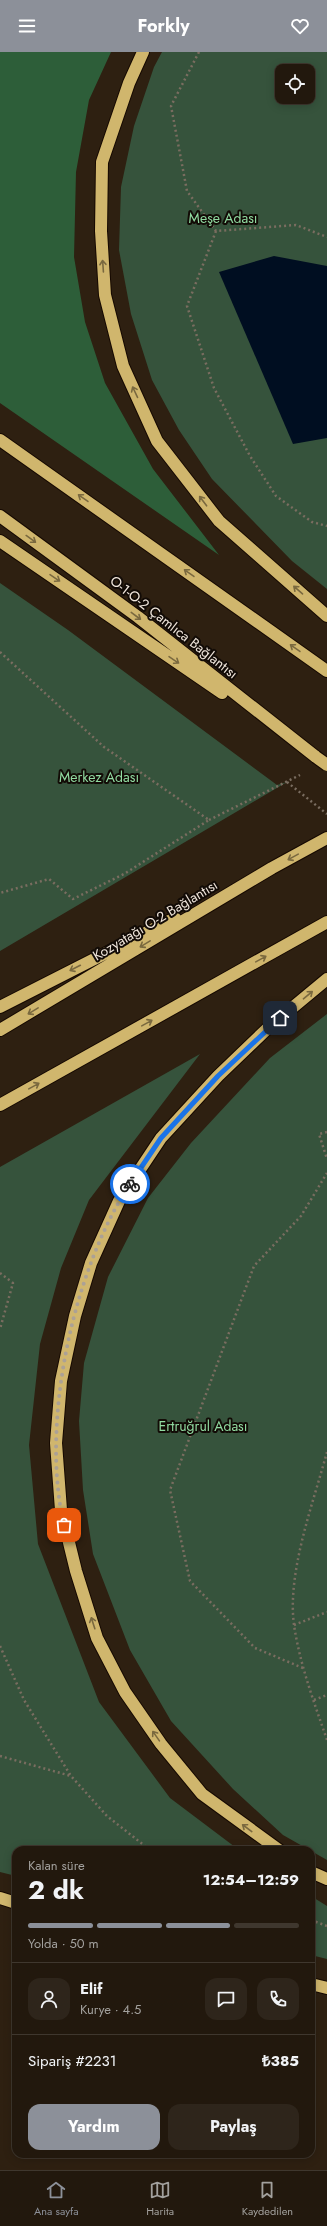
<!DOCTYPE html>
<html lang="tr">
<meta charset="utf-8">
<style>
body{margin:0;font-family:Jost,sans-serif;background:#2e251b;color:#f1f3f6;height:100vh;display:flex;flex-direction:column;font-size:15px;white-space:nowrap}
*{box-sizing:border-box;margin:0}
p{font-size:13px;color:#a2a09d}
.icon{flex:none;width:22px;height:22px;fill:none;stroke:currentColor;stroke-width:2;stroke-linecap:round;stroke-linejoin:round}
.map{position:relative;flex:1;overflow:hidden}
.drawer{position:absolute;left:12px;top:1794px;width:303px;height:312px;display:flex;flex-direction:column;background:#22180d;border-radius:12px;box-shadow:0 2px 10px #0003,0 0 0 1px #3f372e}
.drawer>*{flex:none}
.tools{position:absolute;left:275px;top:12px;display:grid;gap:8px}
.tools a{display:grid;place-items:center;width:40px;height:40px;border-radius:8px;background:#22180d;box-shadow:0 2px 10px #0003,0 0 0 1px #3f372e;font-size:20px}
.pin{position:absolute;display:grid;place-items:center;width:34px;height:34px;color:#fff;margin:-17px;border-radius:8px;box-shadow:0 2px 6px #0006}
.courier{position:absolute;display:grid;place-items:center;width:40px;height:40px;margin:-20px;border:3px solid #1a73e8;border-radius:50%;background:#fff;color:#222;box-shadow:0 1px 5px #0007}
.summary em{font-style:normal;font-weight:700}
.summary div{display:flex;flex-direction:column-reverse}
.summary{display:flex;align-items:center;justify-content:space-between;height:68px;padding:0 16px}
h1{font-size:26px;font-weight:700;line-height:30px}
.bar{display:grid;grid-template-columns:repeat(4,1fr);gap:6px 4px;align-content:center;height:48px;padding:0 16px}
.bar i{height:5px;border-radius:3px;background:#3f372e}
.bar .current{background:#8c9099}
.bar p{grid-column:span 4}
.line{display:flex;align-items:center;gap:10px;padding:0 16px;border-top:1px solid #3f372e}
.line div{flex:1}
.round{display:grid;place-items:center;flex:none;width:42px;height:42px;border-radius:12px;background:#2e251b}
.cta{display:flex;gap:8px;margin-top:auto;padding:8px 16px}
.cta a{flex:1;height:46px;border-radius:12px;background:#8c9099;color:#fff;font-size:16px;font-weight:700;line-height:46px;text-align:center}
.cta a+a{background:#2e251b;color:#f1f3f6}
header{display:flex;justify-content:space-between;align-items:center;height:52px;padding:0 16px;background:#8c9099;color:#fff;font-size:18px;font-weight:700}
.dock{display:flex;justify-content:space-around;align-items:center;height:56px;border-top:1px solid #3f372e;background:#22180d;font-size:11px;color:#a2a09d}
.dock a{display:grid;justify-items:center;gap:2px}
.dock .current{color:#8c9099}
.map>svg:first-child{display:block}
</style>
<header><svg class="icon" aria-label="menu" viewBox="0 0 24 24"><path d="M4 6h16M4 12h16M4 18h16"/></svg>Forkly<svg class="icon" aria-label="heart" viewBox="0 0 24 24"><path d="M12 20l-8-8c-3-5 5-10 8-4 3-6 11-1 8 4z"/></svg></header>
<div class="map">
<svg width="327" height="2118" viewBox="0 0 327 2118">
<rect width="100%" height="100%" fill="#2e2011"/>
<path fill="#36533c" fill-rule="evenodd" d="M162 0H327V537L292 509 212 427 179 378 152 328 131 262 119 198 121 135 134 74 154 15ZM282 19H308V45H282Z
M0 531 68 578 277 733 287 730 0 899Z
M327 962V1808L283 1783 233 1737 171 1669 130 1598 93 1502 83 1438 79 1369 84 1311 108 1225 148 1146 191 1091 270 1006Z
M200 1002 89 1148 61 1216 40 1292 29 1393 38 1492 99 1650 170 1746 239 1798H16V1824L0 1820V1115Z
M311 1844 327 1854V1907L311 1903Z"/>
<path fill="#2d5e39" d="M0 0H111L89 48 76 120 74 205 85 270 105 331 153 417 219 503 0 351Z"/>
<path fill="#000e21" d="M274 204 327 214V386L293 392 219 220Z"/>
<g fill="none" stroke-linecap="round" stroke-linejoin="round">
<g stroke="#160900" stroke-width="14">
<path id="highway" d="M143 0 129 31 102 110 101 179 105 243 123 314 157 389 219 469 327 564
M0 388 327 619
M0 464 138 565 316 705
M0 489 222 641
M0 955 175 866
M0 978 272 816 327 786
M0 1053 327 870
M279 1798 202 1742 161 1692 125 1640 97 1586 76 1519 61 1458 56 1391 61 1329 75 1264 91 1211 119 1149 161 1086 218 1024 268 976 327 927
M311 1820 327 1827
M0 1846 16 1851
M311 1932 327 1936"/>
</g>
<path stroke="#7a6d60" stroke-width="2.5" stroke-dasharray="2 3" stroke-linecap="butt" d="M199 0 171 54 187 139 216 179 296 173 327 185
M216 179 187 254 214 336 250 404 276 444 312 470 327 474
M0 600 104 695 209 768 124 822 73 847 49 827 0 841
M287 730 327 762
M209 768 300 723
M327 1080 319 1082 327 1107
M0 1221 13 1231 0 1277
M327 1400C313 1452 287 1520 294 1573 300 1613 314 1650 327 1688
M294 1573 327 1560
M0 1594 24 1648 71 1724 107 1764 150 1798
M303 1616 255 1596 190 1529 170 1438 254 1214 301 1164 327 1121
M314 1648 327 1643
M0 1704 71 1724
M311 1868 327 1874"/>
<use href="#highway" stroke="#d0b66d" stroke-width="12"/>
<g stroke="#160900" stroke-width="14" stroke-linecap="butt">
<path id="highway-bridge" d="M316 705 327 713"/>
</g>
<use href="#highway-bridge" stroke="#d0b66d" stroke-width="12"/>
</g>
<defs><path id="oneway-shaft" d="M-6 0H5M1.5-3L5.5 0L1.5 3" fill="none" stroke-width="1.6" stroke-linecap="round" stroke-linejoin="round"/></defs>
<g stroke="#7a693f">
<use href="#oneway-shaft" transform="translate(103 214) rotate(-94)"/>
<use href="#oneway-shaft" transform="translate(135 340) rotate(-115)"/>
<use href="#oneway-shaft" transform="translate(83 446) rotate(-145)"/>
<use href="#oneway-shaft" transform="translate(203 449) rotate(-127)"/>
<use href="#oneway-shaft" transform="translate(31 487) rotate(36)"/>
<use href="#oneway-shaft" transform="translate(189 521) rotate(-145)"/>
<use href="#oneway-shaft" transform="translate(55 526) rotate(34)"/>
<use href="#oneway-shaft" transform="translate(298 538) rotate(-139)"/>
<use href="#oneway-shaft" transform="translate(136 564) rotate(37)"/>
<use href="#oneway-shaft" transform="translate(295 596) rotate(-145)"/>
<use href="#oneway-shaft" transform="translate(174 608) rotate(34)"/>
<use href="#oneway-shaft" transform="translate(293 805) rotate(151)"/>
<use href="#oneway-shaft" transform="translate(145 892) rotate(149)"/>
<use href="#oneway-shaft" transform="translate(261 907) rotate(-29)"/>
<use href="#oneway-shaft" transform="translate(75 916) rotate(153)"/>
<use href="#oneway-shaft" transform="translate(308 943) rotate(-40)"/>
<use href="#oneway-shaft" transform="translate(33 959) rotate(149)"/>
<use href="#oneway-shaft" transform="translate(147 971) rotate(-29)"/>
<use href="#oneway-shaft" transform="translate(34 1034) rotate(-29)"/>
<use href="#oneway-shaft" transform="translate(93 1571) rotate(-108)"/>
<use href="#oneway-shaft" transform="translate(156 1684) rotate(-125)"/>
<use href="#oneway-shaft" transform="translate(247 1776) rotate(-143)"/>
</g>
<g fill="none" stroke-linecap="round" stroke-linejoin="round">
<path stroke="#aca195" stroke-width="4" stroke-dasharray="0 7.2" d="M64 1473C40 1372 73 1218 130 1132"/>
<path stroke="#1a73e8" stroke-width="5" d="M130 1132 161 1086 218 1024 280 966"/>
</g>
<g text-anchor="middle" stroke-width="4" stroke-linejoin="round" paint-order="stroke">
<g font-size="14" fill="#91dba1" stroke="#120b06">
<text x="223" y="171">Meşe Adası</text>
<text x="99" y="730">Merkez Adası</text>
<text x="203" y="1379">Ertruğrul Adası</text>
</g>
<g font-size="14" fill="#f0e6dc" stroke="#120b06">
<text transform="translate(174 575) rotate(38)" y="5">O-1-O-2 Çamlıca Bağlantısı</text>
<text transform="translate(155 868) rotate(-31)" y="5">Kozyatağı O-2 Bağlantısı</text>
</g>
</g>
</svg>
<div class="tools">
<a><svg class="icon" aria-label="locate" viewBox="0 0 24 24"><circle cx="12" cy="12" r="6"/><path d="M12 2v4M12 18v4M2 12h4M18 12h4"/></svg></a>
</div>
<div class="pin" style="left:64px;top:1473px;background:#ea580c"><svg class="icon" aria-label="bag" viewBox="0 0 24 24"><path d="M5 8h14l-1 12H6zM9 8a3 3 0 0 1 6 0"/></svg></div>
<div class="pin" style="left:280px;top:966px;background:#1f2937"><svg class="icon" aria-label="home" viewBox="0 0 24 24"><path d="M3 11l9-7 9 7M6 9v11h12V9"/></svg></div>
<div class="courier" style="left:130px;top:1132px"><svg class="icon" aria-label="bike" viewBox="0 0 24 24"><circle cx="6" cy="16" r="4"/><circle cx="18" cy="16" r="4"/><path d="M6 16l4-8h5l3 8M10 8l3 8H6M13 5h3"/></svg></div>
<section class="drawer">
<div class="summary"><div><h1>2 dk</h1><p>Kalan süre</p></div><em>12:54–12:59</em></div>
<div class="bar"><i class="current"></i><i class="current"></i><i class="current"></i><i></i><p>Yolda · 50 m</p></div>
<div class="line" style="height:72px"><a class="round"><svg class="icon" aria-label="person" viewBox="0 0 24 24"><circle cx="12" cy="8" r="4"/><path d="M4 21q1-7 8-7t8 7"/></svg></a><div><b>Elif</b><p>Kurye · 4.5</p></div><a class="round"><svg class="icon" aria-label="chat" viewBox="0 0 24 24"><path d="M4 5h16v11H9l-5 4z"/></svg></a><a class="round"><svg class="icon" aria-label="phone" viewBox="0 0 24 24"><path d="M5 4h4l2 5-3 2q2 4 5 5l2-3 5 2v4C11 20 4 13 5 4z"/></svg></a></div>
<div class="line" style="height:52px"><div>Sipariş #2231</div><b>₺385</b></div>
<div class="cta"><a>Yardım</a><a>Paylaş</a></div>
</section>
</div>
<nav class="dock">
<a class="current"><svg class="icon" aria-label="home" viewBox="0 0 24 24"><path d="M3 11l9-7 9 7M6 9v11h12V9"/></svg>Ana sayfa</a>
<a><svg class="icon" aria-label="map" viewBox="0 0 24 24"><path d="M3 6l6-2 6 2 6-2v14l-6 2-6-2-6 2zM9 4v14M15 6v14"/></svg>Harita</a>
<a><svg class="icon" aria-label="saved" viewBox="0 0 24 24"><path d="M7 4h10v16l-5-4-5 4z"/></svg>Kaydedilen</a>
</nav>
